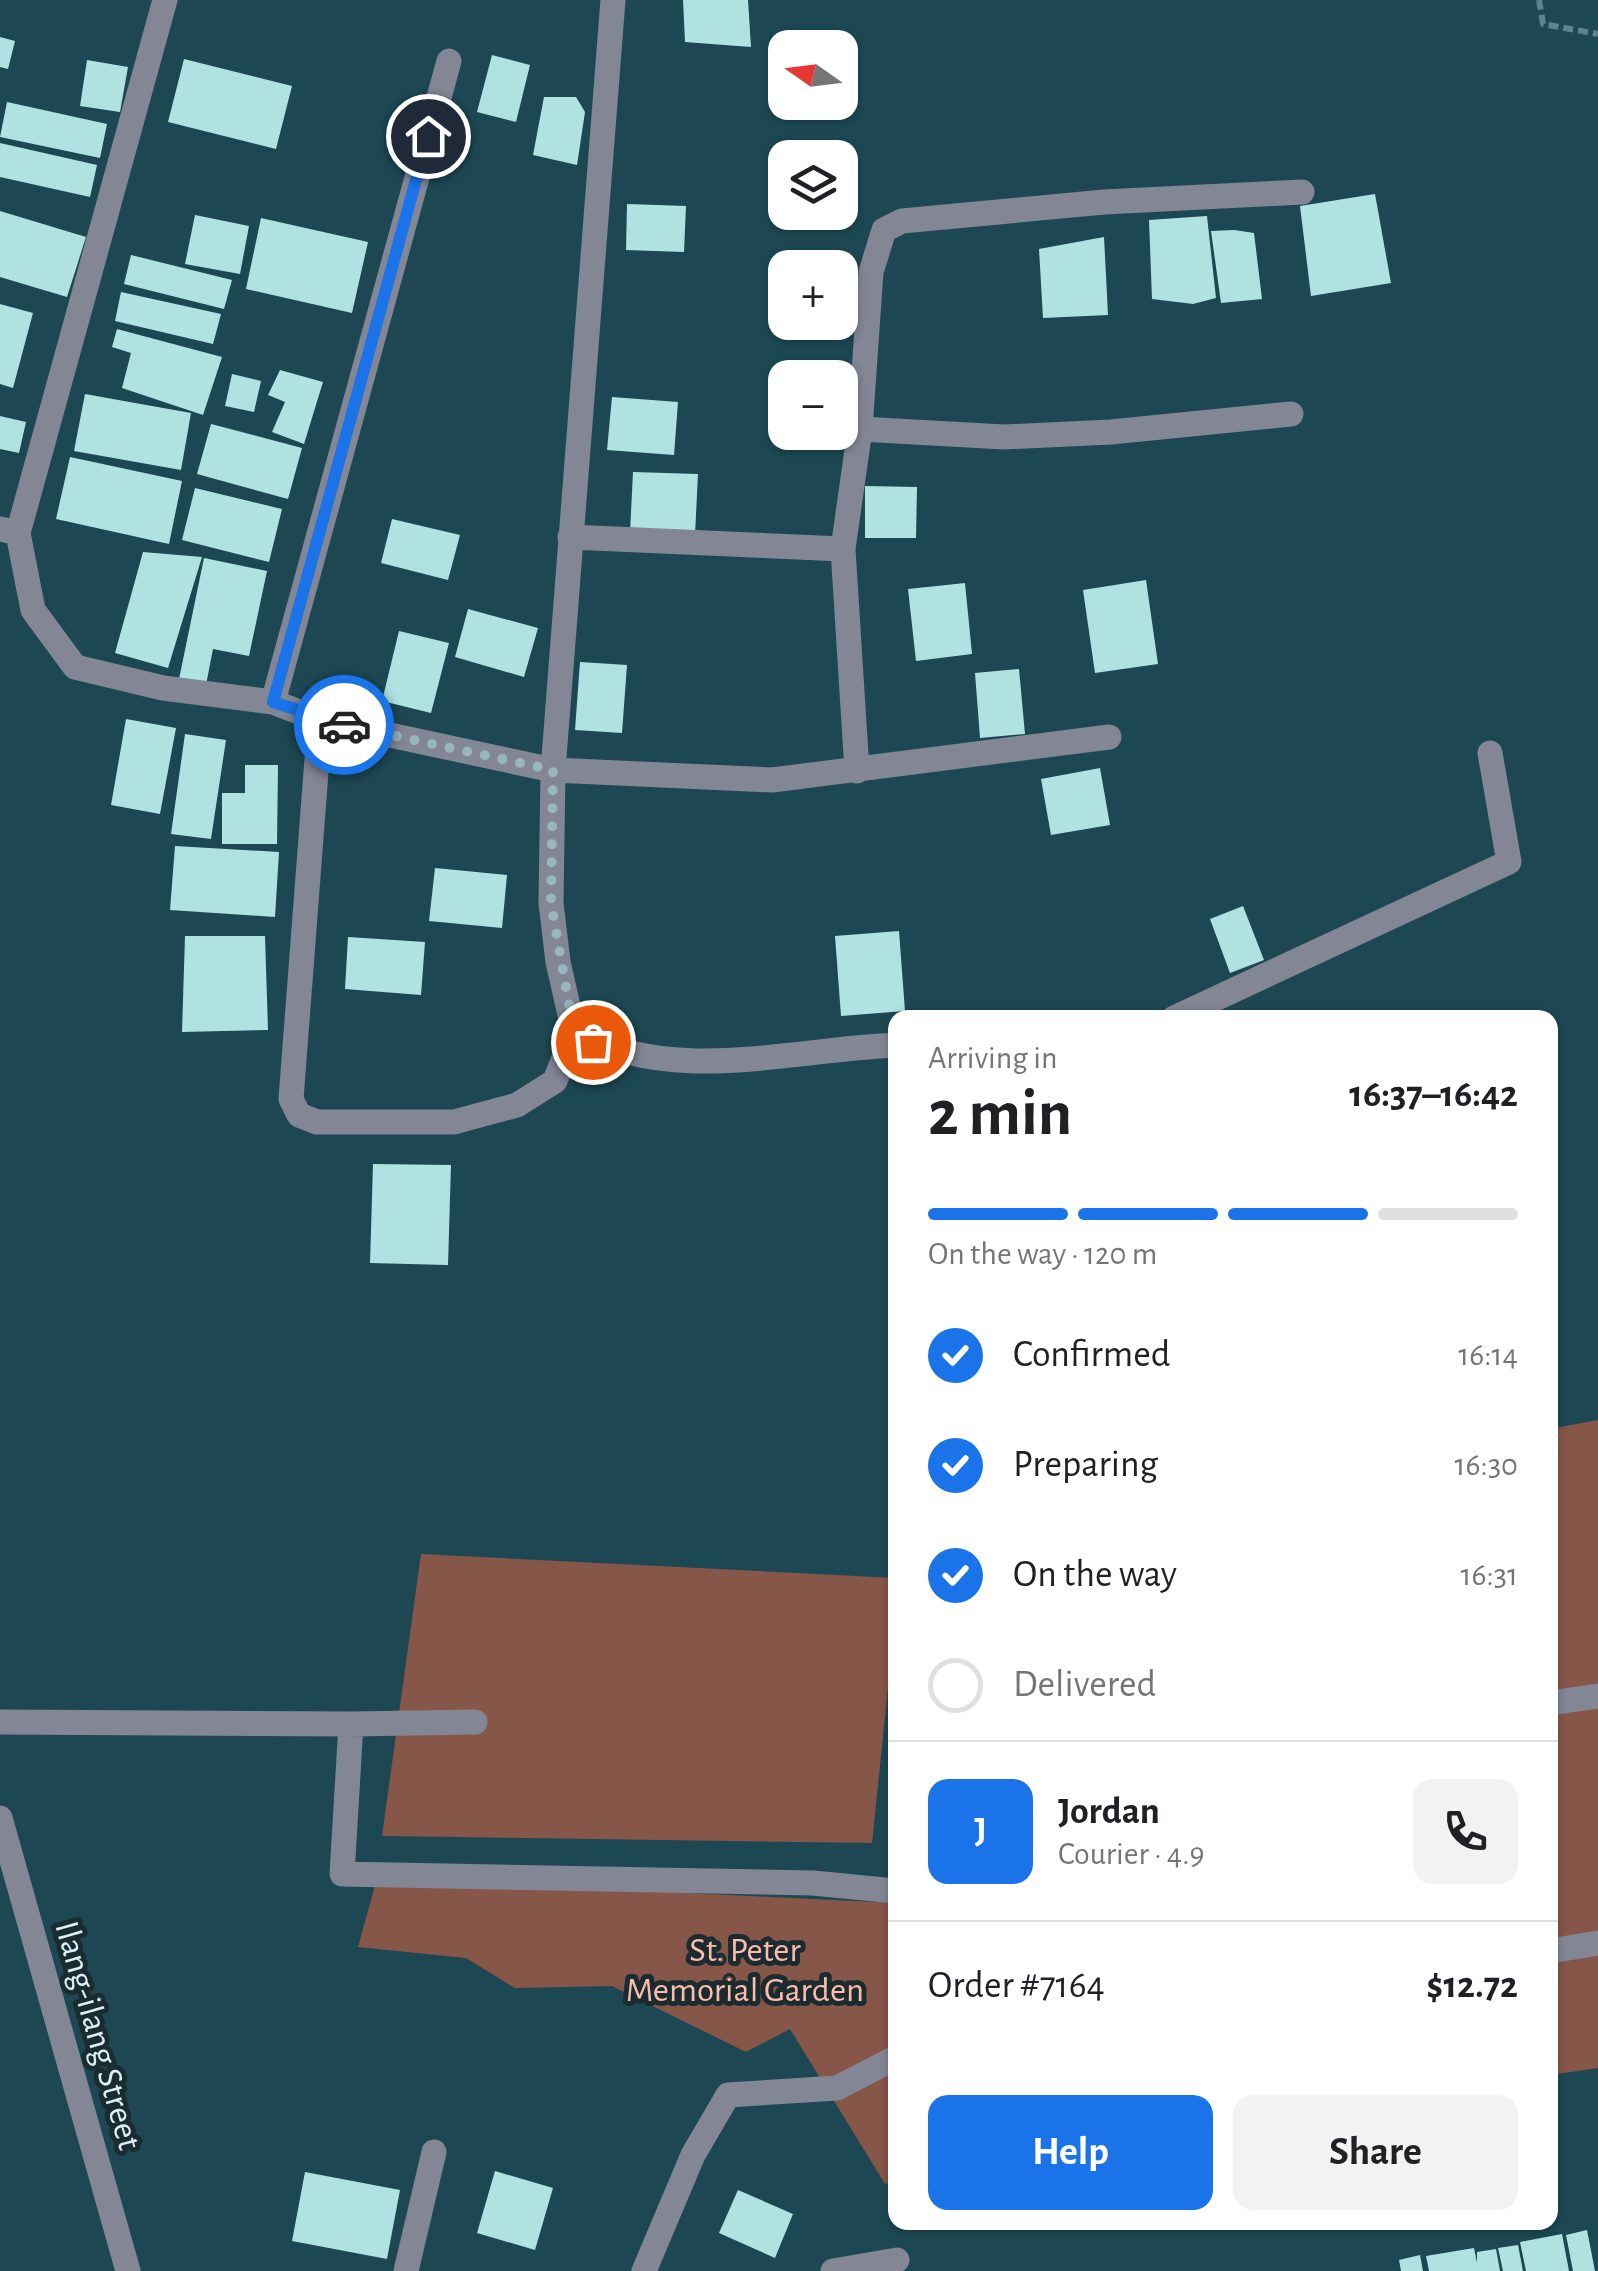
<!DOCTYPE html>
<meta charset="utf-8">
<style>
body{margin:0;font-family:"Alegreya Sans",sans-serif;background:#f2f2f2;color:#202124;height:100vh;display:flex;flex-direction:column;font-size:38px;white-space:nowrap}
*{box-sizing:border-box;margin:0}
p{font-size:32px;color:#757577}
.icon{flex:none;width:55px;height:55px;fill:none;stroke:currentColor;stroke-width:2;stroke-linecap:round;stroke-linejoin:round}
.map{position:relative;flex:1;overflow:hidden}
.drawer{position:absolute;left:888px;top:1010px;width:670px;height:1220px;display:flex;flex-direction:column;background:#fff;border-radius:20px;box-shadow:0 2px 8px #0004}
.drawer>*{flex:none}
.needle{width:65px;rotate:284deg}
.buttons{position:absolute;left:768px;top:30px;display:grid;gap:20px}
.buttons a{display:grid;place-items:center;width:90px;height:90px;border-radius:20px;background:#fff;box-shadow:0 2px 8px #0004;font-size:50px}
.pin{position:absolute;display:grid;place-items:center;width:85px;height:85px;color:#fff;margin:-42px;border:5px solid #fff;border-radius:50%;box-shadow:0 2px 10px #0007}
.courier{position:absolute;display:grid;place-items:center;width:100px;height:100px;margin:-50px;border:8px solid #1a73e8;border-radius:50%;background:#fff;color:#222;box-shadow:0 2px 12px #0007}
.headline em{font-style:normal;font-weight:700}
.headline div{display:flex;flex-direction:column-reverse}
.headline{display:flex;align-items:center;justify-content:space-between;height:170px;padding:0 40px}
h1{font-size:65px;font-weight:700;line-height:75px}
.bar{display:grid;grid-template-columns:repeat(4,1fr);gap:15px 10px;align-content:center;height:120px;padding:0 40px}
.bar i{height:12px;border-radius:8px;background:#e0e0e0}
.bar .on{background:#1a73e8}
.bar p{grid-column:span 4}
.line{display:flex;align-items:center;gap:25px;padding:0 40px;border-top:2px solid #e0e0e0}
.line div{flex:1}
.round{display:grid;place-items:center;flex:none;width:105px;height:105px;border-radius:20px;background:#f2f2f2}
ol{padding:0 40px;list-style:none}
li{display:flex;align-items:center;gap:30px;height:110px}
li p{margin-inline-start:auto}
li .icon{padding:10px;border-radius:50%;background:#1a73e8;color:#fff;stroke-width:4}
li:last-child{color:#757577}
li i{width:55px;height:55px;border:5px solid #e0e0e0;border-radius:50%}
.button{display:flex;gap:20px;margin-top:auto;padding:20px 40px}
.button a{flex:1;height:115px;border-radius:20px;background:#1a73e8;color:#fff;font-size:40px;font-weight:700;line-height:115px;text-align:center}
.button a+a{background:#f2f2f2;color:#202124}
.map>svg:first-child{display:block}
</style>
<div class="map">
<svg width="1598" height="2271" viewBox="0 0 1598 2271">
<rect width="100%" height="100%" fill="#1d4853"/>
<path fill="#865649" d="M1598 1420V2068L1550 2075V1429Z
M421 1554 895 1578V1621L872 1843 382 1836Z
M377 1878 895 1903V2181L885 2184 790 2029 746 2052 612 1986 515 1988 466 1958 358 1947Z"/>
<path fill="#b1e2e2" d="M683 0H748L751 47 685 42Z
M0 37 15 41 8 69 0 67Z
M492 55 530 65 516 122 477 112Z
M184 59 292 86 276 149 168 122Z
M87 60 128 67 120 112 80 106Z
M544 97H576L585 112 577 165 533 155Z
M7 102 107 124 100 158 0 137Z
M0 143 97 165 90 197 0 177Z
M1375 194 1391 283 1311 296 1300 206Z
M627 204 686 206 684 252 626 250Z
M0 211 86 237 67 297 0 277Z
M195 215 249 226 240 274 185 264Z
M1207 216 1216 298 1193 304 1152 299 1149 220Z
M261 218 368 242 352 313 246 289Z
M1234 230 1254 233 1262 299 1221 303 1211 231Z
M1104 237 1108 315 1043 318 1039 249Z
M131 255 232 280 224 309 124 284Z
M121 292 221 314 213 344 115 321Z
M0 304 33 313 13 388 0 384Z
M117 329 222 357 203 415 122 388 131 353 112 347Z
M280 370 323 382 304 444 272 432 285 402 268 395Z
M232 374 261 381 254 412 225 406Z
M85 394 191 413 181 470 74 451Z
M612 397 678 402 674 455 607 450Z
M0 416 26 422 19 453 0 449Z
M211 424 302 448 288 499 197 474Z
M70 457 182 481 169 544 56 519Z
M633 472 698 474 695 535 630 533Z
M865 486 917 487 916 538H865Z
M195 488 282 509 269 562 182 540Z
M392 519 460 535 448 580 381 563Z
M143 552 202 557 168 668 115 653Z
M204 558 267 571 249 656 213 649 206 685 179 679Z
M1146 580 1158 664 1095 673 1083 590Z
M965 583 972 654 916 661 908 589Z
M468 609 538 628 524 677 455 657Z
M399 631 449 643 431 713 382 701Z
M580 662 627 665 622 733 575 730Z
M1019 669 1025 734 980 738 975 673Z
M126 719 176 728 160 814 111 805Z
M185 734 226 740 211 839 171 834Z
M245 765H278L277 844H222V793H245Z
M1100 768 1110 825 1051 835 1041 779Z
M175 846 279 852 275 917 170 910Z
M435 868 507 875 502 928 429 921Z
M1243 906 1264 960 1230 973 1210 919Z
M899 931 905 1011 841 1016 835 936Z
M185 936H265L268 1030 182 1032Z
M348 937 425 942 421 995 345 989Z
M373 1164 451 1165 448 1265 370 1263Z
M495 2171 553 2188 535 2250 477 2233Z
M305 2172 400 2190 387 2259 292 2241Z
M738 2190 793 2214 775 2258 719 2233Z
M1587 2230 1595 2271H1573L1566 2235Z
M1562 2234 1569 2271H1526L1520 2242Z
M1518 2245 1523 2271H1503L1498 2248Z
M1474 2248 1477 2263V2252L1496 2249 1500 2271H1429L1426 2256Z
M1420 2255 1423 2271H1401L1399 2260Z"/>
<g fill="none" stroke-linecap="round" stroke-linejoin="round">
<path stroke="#5f838c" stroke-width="6" stroke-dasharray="10 5" stroke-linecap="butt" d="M1539 0 1543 24 1598 34"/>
<path stroke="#838695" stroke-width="25" d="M860 429 1004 437 1111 432 1291 414
M0 529 18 533 33 610 75 667 163 688 273 702 320 720 553 770 772 780 1109 737
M18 533 165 0
M570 537 843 549
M273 702 449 61
M320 720 291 1099 299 1115 317 1122H454L517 1105 555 1081 574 1032 558 962 551 903 553 770 613 0
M857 771 843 549 860 429 871 272 884 230 902 221 1104 202 1302 192
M1174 1018 1509 862 1490 753
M574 1032C674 1085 788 1050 895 1045
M1550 1703 1598 1696
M0 1722 351 1724 342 1874 813 1883 895 1891
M351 1724 475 1722
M0 1818 128 2271
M1550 1951 1598 1943
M406 2271 434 2152
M644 2271 693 2155 728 2095 837 2088 895 2058
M833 2271 897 2260"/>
</g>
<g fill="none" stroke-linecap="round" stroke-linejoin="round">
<path stroke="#98b6be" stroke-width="10" stroke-dasharray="0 18" d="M344 725 553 770 551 903 574 1032 593 1042"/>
<path stroke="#1a73e8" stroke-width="12" d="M344 725 273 702 428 136"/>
</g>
<g text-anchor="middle" stroke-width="10" stroke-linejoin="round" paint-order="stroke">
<g font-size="35" fill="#ffbcaa" stroke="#1a2c30">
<text x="745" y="1961">St. Peter<tspan x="745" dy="40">Memorial Garden</tspan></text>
</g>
<g font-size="35" fill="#dbf2f8" stroke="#1a2c30">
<text transform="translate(99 2035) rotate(74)" y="12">Ilang-ilang Street</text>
</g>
</g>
</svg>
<div class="buttons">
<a><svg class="needle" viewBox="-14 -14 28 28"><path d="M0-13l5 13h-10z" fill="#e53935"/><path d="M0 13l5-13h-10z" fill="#757577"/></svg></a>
<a><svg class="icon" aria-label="layers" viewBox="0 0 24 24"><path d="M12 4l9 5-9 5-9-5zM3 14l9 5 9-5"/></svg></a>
<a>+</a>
<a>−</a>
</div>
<div class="pin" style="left:593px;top:1042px;background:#ea580c"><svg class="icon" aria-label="bag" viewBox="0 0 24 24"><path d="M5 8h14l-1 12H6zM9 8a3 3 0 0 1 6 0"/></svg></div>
<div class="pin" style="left:428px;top:136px;background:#1f2937"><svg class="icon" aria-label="home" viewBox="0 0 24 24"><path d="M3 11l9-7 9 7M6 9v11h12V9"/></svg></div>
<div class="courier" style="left:344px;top:725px"><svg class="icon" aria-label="car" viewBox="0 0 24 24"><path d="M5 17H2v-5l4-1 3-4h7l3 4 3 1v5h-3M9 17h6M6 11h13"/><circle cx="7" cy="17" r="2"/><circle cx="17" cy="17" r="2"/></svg></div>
<section class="drawer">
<div class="headline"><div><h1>2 min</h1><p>Arriving in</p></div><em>16:37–16:42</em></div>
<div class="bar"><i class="on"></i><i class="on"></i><i class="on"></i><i></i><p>On the way · 120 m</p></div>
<ol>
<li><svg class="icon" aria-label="check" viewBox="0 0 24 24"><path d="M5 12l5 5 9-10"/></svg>Confirmed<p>16:14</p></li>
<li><svg class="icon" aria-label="check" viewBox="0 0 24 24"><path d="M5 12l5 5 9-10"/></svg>Preparing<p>16:30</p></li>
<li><svg class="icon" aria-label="check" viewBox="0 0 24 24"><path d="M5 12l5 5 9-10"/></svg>On the way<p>16:31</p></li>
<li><i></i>Delivered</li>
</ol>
<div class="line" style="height:180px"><b class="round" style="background:#1a73e8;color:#fff">J</b><div><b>Jordan</b><p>Courier · 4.9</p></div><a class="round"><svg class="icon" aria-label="phone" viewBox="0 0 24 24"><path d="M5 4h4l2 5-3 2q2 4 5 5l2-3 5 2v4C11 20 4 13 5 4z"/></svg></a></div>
<div class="line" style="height:130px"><div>Order #7164</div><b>$12.72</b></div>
<div class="button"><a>Help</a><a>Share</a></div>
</section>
</div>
